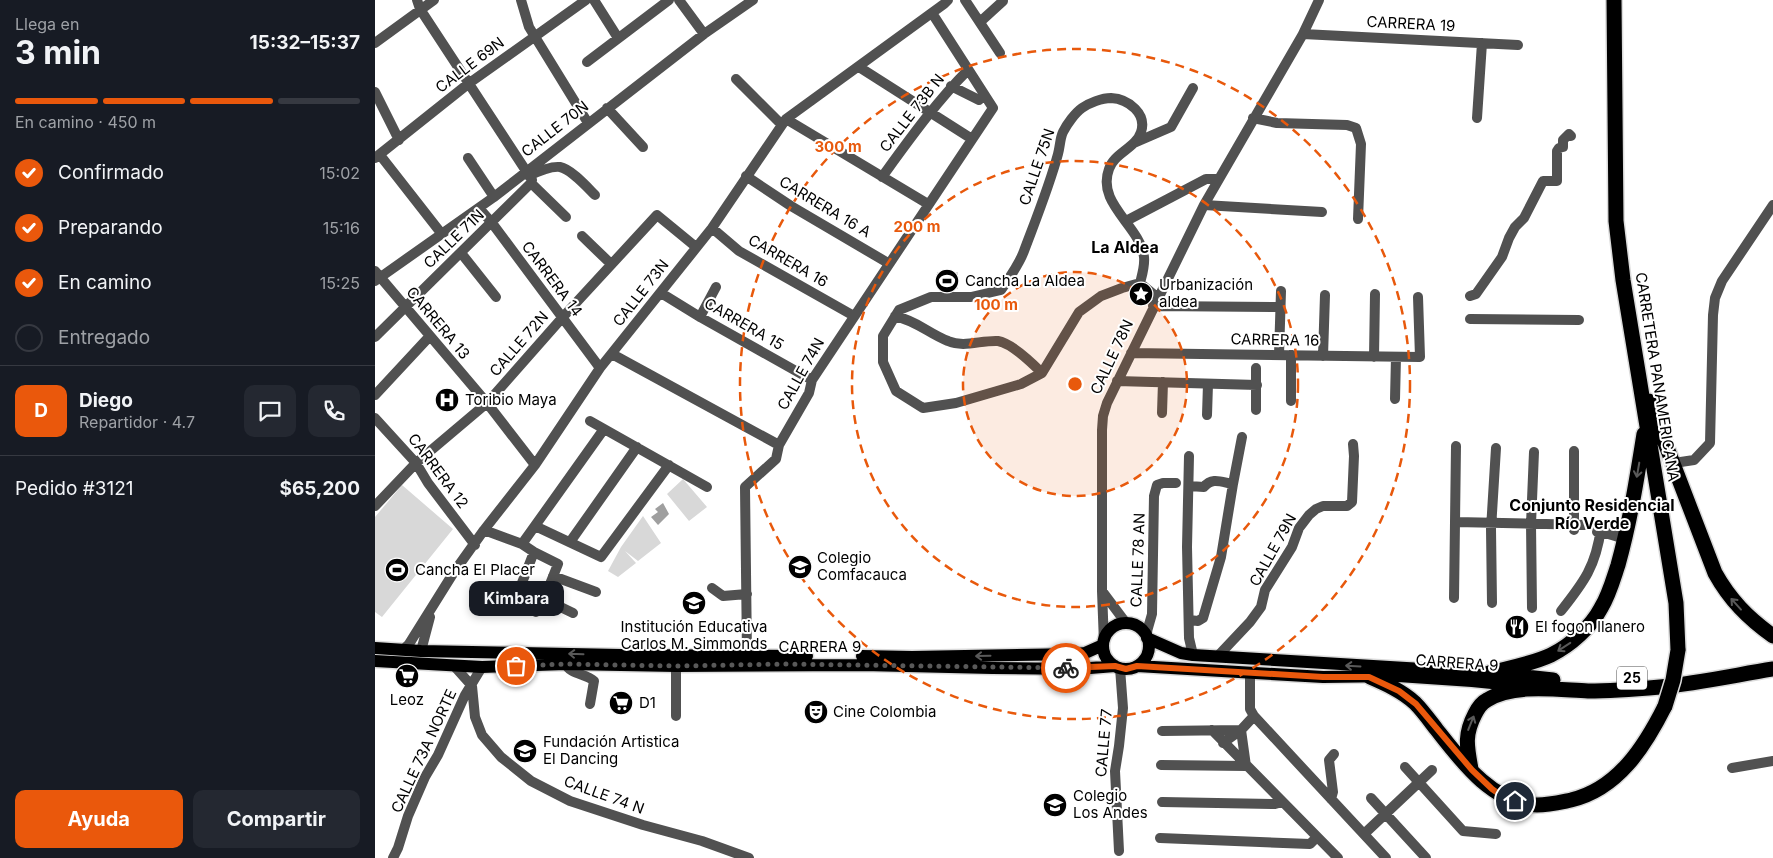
<!DOCTYPE html>
<html lang="es">
<meta charset="utf-8">
<style>
body{margin:0;font-family:Inter,sans-serif;background:#242831;color:#f1f3f6;height:100vh;display:flex;flex-direction:column;font-size:19px;white-space:nowrap}
*{box-sizing:border-box;margin:0}
p{font-size:16px;color:#9ea1a6}
.icon{flex:none;width:28px;height:28px;fill:none;stroke:currentColor;stroke-width:2;stroke-linecap:round;stroke-linejoin:round}
.map{position:relative;flex:1;overflow:hidden}
.panel{display:flex;flex-direction:column;background:#171b24;width:375px}
.panel>*{flex:none}
.pin{position:absolute;display:grid;place-items:center;width:42px;height:42px;color:#fff;margin:-21px;border:2px solid #fff;border-radius:50%;box-shadow:0 1px 5px #0007}
.courier{position:absolute;display:grid;place-items:center;width:50px;height:50px;margin:-25px;border:4px solid #ea580c;border-radius:50%;background:#fff;color:#222;box-shadow:0 1px 6px #0007}
.bubble{position:absolute;height:35px;border-radius:10px;background:#171b24;box-shadow:0 2px 8px #0003;font-size:16px;font-weight:700;line-height:35px;text-align:center}
.overview em{font-style:normal;font-weight:700}
.overview div{display:flex;flex-direction:column-reverse}
.overview{display:flex;align-items:center;justify-content:space-between;height:85px;padding:0 15px}
h1{font-size:32px;font-weight:700;line-height:38px}
.bar{display:grid;grid-template-columns:repeat(4,1fr);gap:8px 5px;align-content:center;height:60px;padding:0 15px}
.bar i{height:6px;border-radius:4px;background:#363941}
.bar .on{background:#ea580c}
.bar p{grid-column:span 4}
.line{display:flex;align-items:center;gap:12px;padding:0 15px;border-top:1px solid #363941}
.line div{flex:1}
.round{display:grid;place-items:center;flex:none;width:52px;height:52px;border-radius:10px;background:#242831}
ol{padding:0 15px;list-style:none}
li{display:flex;align-items:center;gap:15px;height:55px}
li p{margin-inline-start:auto}
li .icon{padding:5px;border-radius:50%;background:#ea580c;color:#fff;stroke-width:4}
li:last-child{color:#9ea1a6}
li i{width:28px;height:28px;border:2px solid #363941;border-radius:50%}
.primary-button{display:flex;gap:10px;margin-top:auto;padding:10px 15px}
.primary-button a{flex:1;height:58px;border-radius:10px;background:#ea580c;color:#fff;font-size:20px;font-weight:700;line-height:58px;text-align:center}
.primary-button a+a{background:#242831;color:#f1f3f6}
main{display:flex;flex:1;min-height:0}
.map>svg:first-child{display:block}
</style>
<main>
<section class="panel">
<div class="overview"><div><h1>3 min</h1><p>Llega en</p></div><em>15:32–15:37</em></div>
<div class="bar"><i class="on"></i><i class="on"></i><i class="on"></i><i></i><p>En camino · 450 m</p></div>
<ol>
<li><svg class="icon" aria-label="check" viewBox="0 0 24 24"><path d="M5 12l5 5 9-10"/></svg>Confirmado<p>15:02</p></li>
<li><svg class="icon" aria-label="check" viewBox="0 0 24 24"><path d="M5 12l5 5 9-10"/></svg>Preparando<p>15:16</p></li>
<li><svg class="icon" aria-label="check" viewBox="0 0 24 24"><path d="M5 12l5 5 9-10"/></svg>En camino<p>15:25</p></li>
<li><i></i>Entregado</li>
</ol>
<div class="line" style="height:90px"><b class="round" style="background:#ea580c;color:#fff">D</b><div><b>Diego</b><p>Repartidor · 4.7</p></div><a class="round"><svg class="icon" aria-label="chat" viewBox="0 0 24 24"><path d="M4 5h16v11H9l-5 4z"/></svg></a><a class="round"><svg class="icon" aria-label="phone" viewBox="0 0 24 24"><path d="M5 4h4l2 5-3 2q2 4 5 5l2-3 5 2v4C11 20 4 13 5 4z"/></svg></a></div>
<div class="line" style="height:65px"><div>Pedido #3121</div><b>$65,200</b></div>
<div class="primary-button"><a>Ayuda</a><a>Compartir</a></div>
</section>
<div class="map">
<svg width="1398" height="858" viewBox="0 0 1398 858">
<rect width="100%" height="100%" fill="#fff"/>
<path fill="#d8d8d8" d="M562 272H583V289H562Z
M308 479 332 507 314 521 292 494Z
M27 485 78 529 7 617 0 612V517Z
M268 516 286 543 263 561 250 551 261 563 243 577 233 571 246 547Z"/>
<path fill="#9f9f9f" d="M288 503 294 514 283 525 276 517 283 512 280 509Z"/>
<g fill="none" stroke-linecap="round" stroke-linejoin="round">
<g stroke="#dbdbdb" stroke-width="15">
<path id="major" d="M728 646a23 23 0 1 1 46 0a23 23 0 1 1-46 0Z
M772 638 806 653 818 655 1114 673
M0 648 46 651 246 655 432 656
M487 656 537 657 701 654 710 653 728 645
M0 661 107 667 191 664 301 666 488 665 617 668 703 669 740 666
M762 666 948 677 1023 676 1097 681 1147 686"/>
</g>
<g stroke="#dbdbdb" stroke-width="18">
<path id="highway" d="M1239 0 1241 221 1248 280 1301 603 1303 650
M1274 401 1340 573C1355 600 1373 618 1398 636
M1114 673C1134 668 1157 664 1176 655 1196 645 1216 627 1226 608 1234 595 1238 580 1243 565 1255 522 1262 478 1269 434
M1124 674 1178 680
M995 677C1011 684 1027 691 1040 703 1048 711 1055 721 1062 730 1087 762 1118 804 1162 805 1174 805 1186 802 1196 800 1243 789 1270 746 1290 706
M1096 769C1092 747 1089 735 1100 714 1103 708 1106 703 1112 700 1138 683 1184 690 1213 691 1237 691 1262 689 1285 687 1323 683 1361 675 1398 669"/>
</g>
<path stroke="#515151" stroke-width="10" d="M42 0 45 9 157 180 156 183 191 217
M146 0 154 27 213 123
M219 0 243 38
M304 0 329 34
M590 0 625 53
M605 22 628 1
M928 34 1143 45
M0 43 59 0
M212 62 294 0
M484 67 597 139
M361 79 407 125
M576 86 604 100 609 95
M0 92 24 140
M232 108 268 147
M878 118 902 123 972 125 981 128 986 144 983 219
M1102 118 1107 43
M411 119 553 204
M759 143 796 127 818 88
M5 155 66 233
M0 158 93 84 211 0
M93 158 119 197
M154 176C162 172 176 166 185 167 196 169 212 187 220 195
M371 176 416 206 513 263
M507 177C534 140 561 102 593 70
M829 205 947 212
M104 208 117 223 225 368
M751 221 831 179H844
M337 228 364 251 479 316
M207 236 236 264
M86 253 121 297
M0 271 112 403 160 465
M0 281 119 197 329 34 378 0
M765 283 747 288 726 296 704 312 667 373 646 384 581 403 548 408 521 391 508 362V336L524 310 556 297H596L626 290C634 278 644 265 649 251 661 219 674 187 683 154 685 147 685 138 688 132 692 124 700 113 707 108 714 103 727 98 736 98 754 99 772 114 766 132 761 148 739 153 734 169 721 204 765 225 769 257 770 266 767 275 765 283L782 297
M286 293 325 317 437 380
M1095 296 1101 294 1127 257 1134 238 1140 227 1149 218 1168 181H1182V151L1184 148 1188 147V140L1194 134 1196 136
M778 306 905 307
M520 316C542 321 553 333 573 341 589 348 606 340 623 341 636 343 657 363 667 373
M325 317 341 287
M1095 319 1204 320
M0 337 156 183
M756 353 1045 357 1043 297
M237 354 404 445
M904 355 906 291
M916 355V401
M948 356 950 295
M999 357 1000 294
M881 368V410
M742 381 882 385
M0 395 54 337
M1020 399 1021 357
M787 413 788 382
M832 415 833 384
M0 418 41 463 53 483 100 545
M215 421 332 487
M814 456 812 547 814 638 818 655
M1299 463 1319 460 1335 443 1338 315 1340 298 1347 281 1398 205
M814 486 829 487C837 477 846 482 858 484L867 437
M0 506 41 463 112 403 187 318 282 215 321 247
M1081 522 1214 525 1235 527 1251 531
M160 526 226 557 294 465
M109 530 147 544 159 552 183 564 169 599 161 612
M1199 530V451
M1222 532 1230 533 1250 539
M195 542 262 447
M147 544 229 429
M178 576 221 592
M337 588 348 596 372 594
M727 591 751 623
M143 593 159 552
M1079 598 1081 446
M169 599 198 613
M1117 603 1116 529 1121 448
M1157 608 1156 524 1159 452
M1186 611C1209 582 1221 566 1226 528
M814 620 823 621 828 618 846 557 858 484
M771 635 777 614 779 496 782 485 788 483H801
M729 643 727 591V430L728 416 732 403 829 205 928 34 944 0
M29 649 34 644 79 572 109 530 160 465 225 368 337 228 411 119 569 4 573 0
M46 651 55 617
M372 655 370 487 401 459 404 445 434 393 437 380 618 108 557 13
M842 657 875 622 886 607 890 590 917 547 924 528 934 515 941 509 948 506H972L977 502 979 456 978 444
M191 664C195 675 211 673 219 681L215 704
M301 666V716
M80 667 97 686 100 717 107 735 126 757 156 781 195 801 268 825 327 841 374 858
M875 673V709L879 716 1011 858
M837 730 963 858
M787 731 866 730
M848 743 866 730 879 716
M786 765 871 766 866 730
M1030 767 1088 831 1121 834
M1357 768 1398 761
M996 798 1051 858
M956 799 958 792 954 760 959 754
M787 802 900 804 907 802
M989 834 1057 770
M785 838 935 844 942 837
M744 851 740 771 744 746 748 708 745 668
M18 858 23 848 33 816 50 777 63 755 90 695 107 667"/>
<use href="#major" stroke="#000" stroke-width="12"/>
<use href="#highway" stroke="#000" stroke-width="15"/>
<g stroke="#dbdbdb" stroke-width="18" stroke-linecap="butt">
<path id="highway-bridge" d="M1290 706 1298 680 1303 650"/>
</g>
<use href="#highway-bridge" stroke="#000" stroke-width="15"/>
</g>
<defs><path id="oneway-shaft" d="M-6 0H5M1.5-3L5.5 0L1.5 3" fill="none" stroke-width="1.6" stroke-linecap="round" stroke-linejoin="round" transform="scale(1.25)"/></defs>
<g stroke="#595959">
<use href="#oneway-shaft" transform="translate(1263 470) rotate(100)"/>
<use href="#oneway-shaft" transform="translate(1361 604) rotate(-132)"/>
<use href="#oneway-shaft" transform="translate(1189 647) rotate(147)"/>
<use href="#oneway-shaft" transform="translate(201 654) rotate(-178)"/>
<use href="#oneway-shaft" transform="translate(608 656) rotate(179)"/>
<use href="#oneway-shaft" transform="translate(978 666) rotate(-177)"/>
<use href="#oneway-shaft" transform="translate(1096 723) rotate(-68)"/>
</g>
<g fill="none" stroke-linecap="round" stroke-linejoin="round">
<path stroke="#595959" stroke-width="5" stroke-dasharray="0 9" d="M141 666 191 664 301 666 411 664 691 668"/>
<path stroke="#ea580c" stroke-width="6" d="M691 668 740 666 751 669 762 666 948 677H994L1024 691 1041 704 1097 770 1117 789 1127 796 1140 801"/>
</g>
<circle cx="700" cy="384" r="112" fill="#e8590c" fill-opacity=".12"/>
<g fill="none" stroke="#e8590c" stroke-width="2.5" stroke-dasharray="9 6">
<circle cx="700" cy="384" r="112"/>
<circle cx="700" cy="384" r="223"/>
<circle cx="700" cy="384" r="335"/>
</g>
<defs>
<g id="stadium-disc" transform="scale(1.25)"><circle r="9.5" fill="#000" stroke="#fff"/><path d="M0-5a6.5 5 0 1 0 0 10a6.5 5 0 1 0 0-10ZM-3.5-1.8h7v3.6h-7Z" fill="#fff"/></g>
<g id="sight-disc" transform="scale(1.25)"><circle r="9.5" fill="#000" stroke="#fff"/><path d="M0-6L1.8-2.2L6-1.7L2.9 1.2L3.7 5.4L0 3.3L-3.7 5.4L-2.9 1.2L-6-1.7L-1.8-2.2Z" fill="#fff"/></g>
<g id="hospital-disc" transform="scale(1.25)"><circle r="9.5" fill="#000" stroke="#fff"/><path d="M-5-5h3v3.5h4V-5h3V5h-3V1.5h-4V5h-3Z" fill="#fff"/></g>
<g id="school-disc" transform="scale(1.25)"><circle r="9.5" fill="#000" stroke="#fff"/><path d="M0-5L7-2L0 1L-7-2ZM-4 1L0 2.5L4 1V4Q0 6-4 4Z" fill="#fff"/></g>
<g id="restaurant-disc" transform="scale(1.25)"><circle r="9.5" fill="#000" stroke="#fff"/><path d="M-5-6h1v4h1v-4h1v4h1v-4h1v5L-1.5 .5V6h-2V.5L-5-1ZM5-6V6H3V1.5H1.5Q1.5-4 5-6Z" fill="#fff"/></g>
<g id="supermarket-disc" transform="scale(1.25)"><circle r="9.5" fill="#000" stroke="#fff"/><path d="M-6-5.5h2.5l.6 2H6L4.5 2H-2.5L-4.4-4H-6ZM-1.5 3.2a1.3 1.3 0 1 0 .1 0ZM3 3.2a1.3 1.3 0 1 0 .1 0Z" fill="#fff"/></g>
<g id="theatre-disc" transform="scale(1.25)"><circle r="9.5" fill="#000" stroke="#fff"/><path d="M-5-5.5Q0-4 5-5.5V0Q5 5 0 6Q-5 5-5 0ZM-3.3-2.5H-1v1.5H-3.3ZM1-2.5H3.3v1.5H1ZM-2.8 1Q0 5.5 2.8 1Z" fill="#fff"/></g>
</defs>
<g fill-rule="evenodd">
<use href="#stadium-disc" x="572" y="281"/>
<use href="#sight-disc" x="766" y="294"/>
<use href="#hospital-disc" x="72" y="400"/>
<use href="#school-disc" x="425" y="567"/>
<use href="#stadium-disc" x="22" y="570"/>
<use href="#school-disc" x="319" y="603"/>
<use href="#restaurant-disc" x="1142" y="627"/>
<use href="#supermarket-disc" x="32" y="676"/>
<use href="#supermarket-disc" x="246" y="703"/>
<use href="#theatre-disc" x="441" y="712"/>
<use href="#school-disc" x="150" y="751"/>
<use href="#school-disc" x="680" y="805"/>
</g>
<g text-anchor="middle" stroke-width="4" stroke-linejoin="round" paint-order="stroke">
<rect fill="#fff" stroke="#4c4c4c" stroke-width="1" x="1242" y="666.5" width="30" height="23" rx="4"/>
<g font-size="14" font-weight="bold" fill="#000">
<text x="1257" y="683">25</text>
</g>
<g font-size="15" fill="#000" stroke="#fff">
<text transform="translate(1036 24) rotate(3)" y="5">CARRERA 19</text>
<text transform="translate(95 65) rotate(-37)" y="5">CALLE 69N</text>
<text transform="translate(537 113) rotate(-52)" y="5">CALLE 73B N</text>
<text transform="translate(180 129) rotate(-38)" y="5">CALLE 70N</text>
<text transform="translate(662 167) rotate(-71)" y="5">CALLE 75N</text>
<text transform="translate(450 207) rotate(31)" y="5">CARRERA 16 A</text>
<text transform="translate(79 239) rotate(-44)" y="5">CALLE 71N</text>
<text transform="translate(413 261) rotate(30)" y="5">CARRERA 16</text>
<text transform="translate(177 279) rotate(53)" y="5">CARRERA 14</text>
<text transform="translate(266 293) rotate(-52)" y="5">CALLE 73N</text>
<text transform="translate(63 323) rotate(50)" y="5">CARRERA 13</text>
<text transform="translate(369 324) rotate(30)" y="5">CARRERA 15</text>
<text transform="translate(900 340) rotate(1)" y="5">CARRERA 16</text>
<text transform="translate(144 344) rotate(-49)" y="5">CALLE 72N</text>
<text transform="translate(737 357) rotate(-65)" y="5">CALLE 78N</text>
<text transform="translate(426 374) rotate(-61)" y="5">CALLE 74N</text>
<text transform="translate(1282 377) rotate(81)" y="5">CARRETERA PANAMERICANA</text>
<text transform="translate(63 471) rotate(53)" y="5">CARRERA 12</text>
<text transform="translate(898 550) rotate(-61)" y="5">CALLE 79N</text>
<text transform="translate(763 560) rotate(-88)" y="5">CALLE 78 AN</text>
<text x="445" y="652">CARRERA 9</text>
<text transform="translate(1082 663) rotate(4)" y="5">CARRERA 9</text>
<text transform="translate(729 743) rotate(-85)" y="5">CALLE 77</text>
<text transform="translate(49 751) rotate(-65)" y="5">CALLE 73A NORTE</text>
<text transform="translate(229 795) rotate(20)" y="5">CALLE 74 N</text>
</g>
<g font-size="15" fill="#000" stroke="#fff" text-anchor="start">
<text x="590" y="286">Cancha La Aldea</text>
<text x="784" y="290">Urbanización<tspan x="784" dy="17">aldea</tspan></text>
<text x="90" y="405">Toribio Maya</text>
<text x="442" y="563">Colegio<tspan x="442" dy="17">Comfacauca</tspan></text>
<text x="40" y="575">Cancha El Placer</text>
<text x="319" y="632" text-anchor="middle">Institución Educativa<tspan x="319" dy="17">Carlos M. Simmonds</tspan></text>
<text x="1160" y="632">El fogon llanero</text>
<text x="32" y="705" text-anchor="middle">Leoz</text>
<text x="264" y="708">D1</text>
<text x="458" y="717">Cine Colombia</text>
<text x="168" y="747">Fundación Artistica<tspan x="168" dy="17">El Dancing</tspan></text>
<text x="698" y="801">Colegio<tspan x="698" dy="17">Los Andes</tspan></text>
</g>
<g font-size="16" font-weight="bold" fill="#000" stroke="#fff">
<text x="750" y="253">La Aldea</text>
<text x="1217" y="511">Conjunto Residencial<tspan x="1217" dy="18">Río Verde</tspan></text>
</g>
</g>
<circle cx="700" cy="384" r="8" fill="#e8590c" stroke="#fff" stroke-width="2.5"/>
<g font-size="15" text-anchor="middle" font-weight="bold" fill="#e8590c" stroke="#fff" stroke-width="4" stroke-linejoin="round" paint-order="stroke">
<text x="463" y="152">300 m</text>
<text x="542" y="232">200 m</text>
<text x="621" y="310">100 m</text>
</g>
</svg>
<div class="pin" style="left:141px;top:666px;background:#ea580c"><svg class="icon" aria-label="bag" viewBox="0 0 24 24"><path d="M5 8h14l-1 12H6zM9 8a3 3 0 0 1 6 0"/></svg></div>
<div class="pin" style="left:1140px;top:801px;background:#1f2937"><svg class="icon" aria-label="home" viewBox="0 0 24 24"><path d="M3 11l9-7 9 7M6 9v11h12V9"/></svg></div>
<div class="courier" style="left:691px;top:668px"><svg class="icon" aria-label="bike" viewBox="0 0 24 24"><circle cx="6" cy="16" r="4"/><circle cx="18" cy="16" r="4"/><path d="M6 16l4-8h5l3 8M10 8l3 8H6M13 5h3"/></svg></div>
<div class="bubble" style="left:94px;top:581px;width:95px">Kimbara</div>
</div>
</main>
